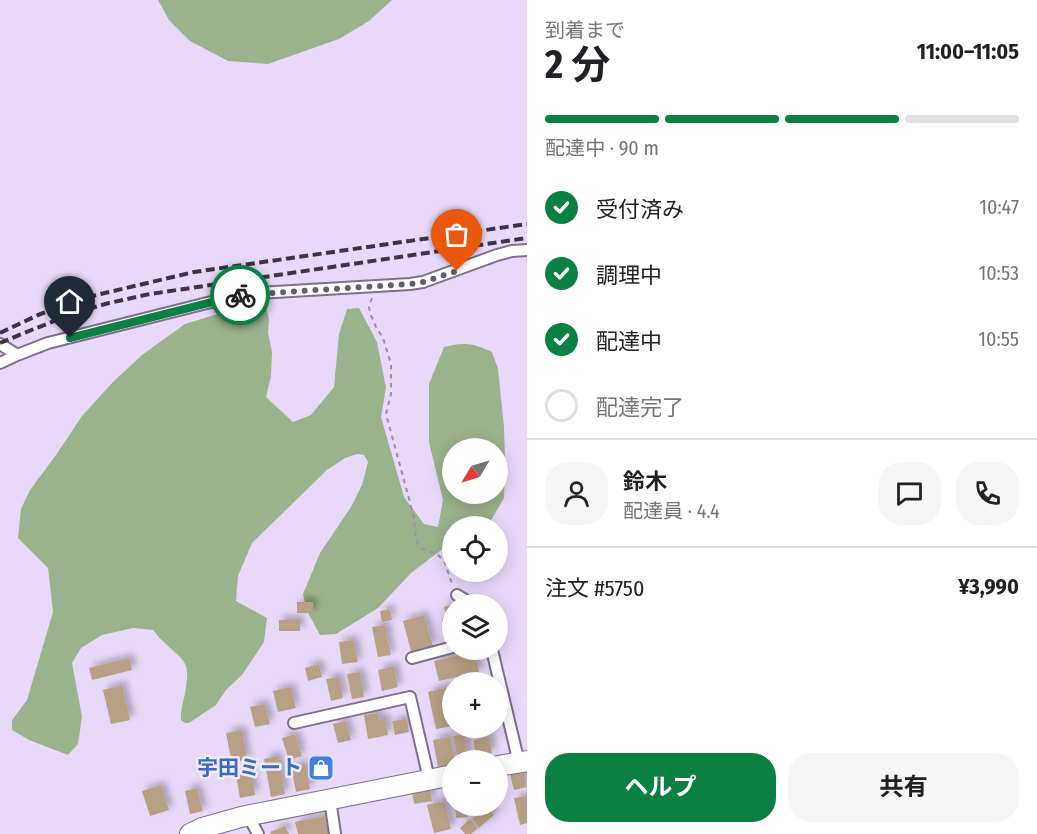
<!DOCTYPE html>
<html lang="ja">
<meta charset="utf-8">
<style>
body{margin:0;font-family:"Fira Sans Condensed","Noto Sans JP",sans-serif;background:#f6f6f6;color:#202124;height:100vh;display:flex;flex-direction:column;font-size:22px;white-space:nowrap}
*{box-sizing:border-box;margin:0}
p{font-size:20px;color:#757577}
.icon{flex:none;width:33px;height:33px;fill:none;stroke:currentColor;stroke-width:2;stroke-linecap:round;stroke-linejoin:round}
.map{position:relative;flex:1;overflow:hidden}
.details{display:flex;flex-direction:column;background:#fff;width:510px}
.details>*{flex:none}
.needle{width:39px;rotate:232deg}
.controls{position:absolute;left:442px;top:438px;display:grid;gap:12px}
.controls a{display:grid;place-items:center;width:66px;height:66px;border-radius:50%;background:#fff;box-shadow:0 3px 15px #0003;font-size:30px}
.pin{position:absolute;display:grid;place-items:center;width:51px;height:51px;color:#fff;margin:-62px -26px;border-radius:50% 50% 50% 0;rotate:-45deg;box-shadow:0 0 6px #0007}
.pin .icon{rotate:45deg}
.courier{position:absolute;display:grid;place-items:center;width:60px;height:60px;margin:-30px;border:4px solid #0b8043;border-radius:50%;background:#fff;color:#222;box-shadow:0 2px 8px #0007}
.summary em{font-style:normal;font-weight:700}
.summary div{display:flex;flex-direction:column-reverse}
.summary{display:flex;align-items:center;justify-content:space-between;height:102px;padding:0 18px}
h1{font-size:39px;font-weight:700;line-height:45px}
.bar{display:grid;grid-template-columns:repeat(4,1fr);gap:9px 6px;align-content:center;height:72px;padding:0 18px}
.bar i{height:8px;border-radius:4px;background:#e0e0e0}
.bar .on{background:#0b8043}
.bar p{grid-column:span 4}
.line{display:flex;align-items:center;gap:15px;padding:0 18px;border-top:2px solid #e0e0e0}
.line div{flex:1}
.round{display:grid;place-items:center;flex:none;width:63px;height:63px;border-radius:24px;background:#f6f6f6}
ol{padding:0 18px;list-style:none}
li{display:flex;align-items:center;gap:18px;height:66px}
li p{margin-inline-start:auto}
li .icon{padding:6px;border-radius:50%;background:#0b8043;color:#fff;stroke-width:4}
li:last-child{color:#757577}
li i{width:33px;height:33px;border:3px solid #e0e0e0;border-radius:50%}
.button{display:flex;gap:12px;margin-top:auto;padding:12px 18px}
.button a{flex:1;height:69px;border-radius:24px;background:#0b8043;color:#fff;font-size:24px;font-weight:700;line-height:69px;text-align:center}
.button a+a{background:#f6f6f6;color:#202124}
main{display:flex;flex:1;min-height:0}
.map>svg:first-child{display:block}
</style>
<main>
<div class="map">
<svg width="527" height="834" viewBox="0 0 527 834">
<defs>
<filter id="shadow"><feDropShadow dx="4.5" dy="-4.5" stdDeviation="3" flood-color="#0004"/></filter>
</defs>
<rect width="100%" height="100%" fill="#e8d9fa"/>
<path fill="#9bb38c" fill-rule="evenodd" d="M158 0H392L369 21 339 39 268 64 228 61 190 41 169 20Z
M260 303 266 307 269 319 268 333 272 352 271 376 266 397 293 422 311 415 334 387 339 334 347 309 359 308 377 342 386 388 381 417 404 497 424 524 438 527 443 500 429 442V384L444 347C464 342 473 343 492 352L498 369 504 427 505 461 504 498 489 524 483 526H453V541L411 573 378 608 336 634 320 635 307 611 303 594 320 553 351 507 362 485 368 462 364 455 357 454 345 458 327 470 252 543 238 576 236 601 267 618 264 642 242 675 226 690 216 705 189 723H185L181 720C180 709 185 698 186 687 190 660 183 661 166 644 161 640 157 635 153 630L133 628 102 635 81 648 72 663 82 717 78 744 68 755 29 740 12 730V720L27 700 53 612 48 568 18 538 21 509 30 490 56 455 82 416 113 382 142 355 185 324 250 304ZM453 448H498V494H453Z"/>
<path fill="#b7a085" filter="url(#shadow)" d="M297 602H313V613H297Z
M453 604V613L446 615 444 607Z
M390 609 392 620 382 622 380 611Z
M424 615 433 646 411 651 403 621Z
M453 615V638L448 640 442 619Z
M279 620H300V631H279Z
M385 625 391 655 378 657 372 627Z
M354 640 358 662 342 664 339 642Z
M474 651 479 672 439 681 434 661Z
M129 658 132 670 92 680 89 668Z
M319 664 322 677 308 681 305 668Z
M394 666 398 687 382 691 378 670Z
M360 672 364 697 352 699 347 674Z
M339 677 343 698 331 701 326 679Z
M122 685 130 720 111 724 103 690Z
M291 687 296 708 278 712 273 691Z
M449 687 453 704V726L436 729 428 692Z
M265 704 270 724 255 727 250 707Z
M378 713 380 720 386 718 388 735 368 739 364 715Z
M407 719 409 732 395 735 392 721Z
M346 721 351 740 338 743 333 724Z
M242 730 247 760 232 763 226 733Z
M295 734 302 756 289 760 282 738Z
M464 734 470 760H458L453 736Z
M450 737 455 760H453V764L438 767 433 740Z
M489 737 492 753 476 755 473 740Z
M278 756 285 794 271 797 264 759Z
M305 764 310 789 296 792 291 767Z
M524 771 527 787 514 790 510 774Z
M252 773 255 795 240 798 236 775Z
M161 785 169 810 150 816 142 791Z
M197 788 203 811 190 814 185 791Z
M430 789 432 801 414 804 412 791Z
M527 796V823L520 825 514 798Z
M445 801 451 829 434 833 427 805Z
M455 806H467L468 817 456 818Z
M474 806H487L494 815 479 828 472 819 476 816 470 809Z
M325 816 329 834H298L295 822Z
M470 819 478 828 471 834H465L460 828Z
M285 826 289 834H271L270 832Z"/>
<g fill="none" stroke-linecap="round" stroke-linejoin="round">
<g stroke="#7e708d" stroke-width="14">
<path id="street" d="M0 344 17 355
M0 363 17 355 48 343 243 294 410 284 423 282 497 255 512 251 527 250
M457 595 472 604
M492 650 519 763
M412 658 453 647
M294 723 410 697 429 779
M330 799 335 834
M248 815 258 834"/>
</g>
<g stroke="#7e708d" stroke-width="22">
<path id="highway" d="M498 766 527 761
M190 834 202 828 241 817 453 775"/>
</g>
<path stroke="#9c91a9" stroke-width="2" stroke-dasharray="4.5 4.5" stroke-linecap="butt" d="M372 298 369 307 370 313 376 327 383 338 391 364V394L386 414 408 495 414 518 416 540 421 548 438 555 442 559 445 563 452 584"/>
<use href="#street" stroke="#fff" stroke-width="10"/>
<use href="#highway" stroke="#fff" stroke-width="20"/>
<path stroke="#3b3543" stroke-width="4" stroke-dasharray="9 4.5" stroke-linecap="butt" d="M0 333 38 315 88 297 194 272 527 224
M0 343C36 328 72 313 109 303 123 300 136 297 150 294L527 238"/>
</g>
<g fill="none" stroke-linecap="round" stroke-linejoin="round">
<path stroke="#665e70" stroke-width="6" stroke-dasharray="0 10.8" d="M240 295 410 284 423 282 457 271"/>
<path stroke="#0b8043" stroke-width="8" d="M70 338 240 295"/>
</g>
<defs>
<g id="shop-square" transform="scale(1.35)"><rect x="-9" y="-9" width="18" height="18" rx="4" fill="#3f7fe0" stroke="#f2e9fd"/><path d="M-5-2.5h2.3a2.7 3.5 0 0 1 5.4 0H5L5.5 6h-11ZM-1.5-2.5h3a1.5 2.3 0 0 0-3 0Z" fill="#fff"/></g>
</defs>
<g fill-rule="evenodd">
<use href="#shop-square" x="321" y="768"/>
</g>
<g text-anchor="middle" stroke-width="5" stroke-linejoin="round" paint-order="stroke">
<g font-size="21" font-weight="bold" fill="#366cbe" stroke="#f2e9fd" text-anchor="end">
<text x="302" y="775">宇田ミート</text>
</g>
</g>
</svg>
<div class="controls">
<a><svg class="needle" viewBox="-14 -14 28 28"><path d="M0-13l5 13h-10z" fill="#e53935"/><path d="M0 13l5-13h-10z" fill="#757577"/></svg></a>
<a><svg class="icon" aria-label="locate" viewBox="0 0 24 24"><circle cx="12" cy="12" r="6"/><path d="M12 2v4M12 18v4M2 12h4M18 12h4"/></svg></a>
<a><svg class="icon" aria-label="layers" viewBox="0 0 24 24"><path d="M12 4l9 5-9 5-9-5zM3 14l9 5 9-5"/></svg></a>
<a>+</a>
<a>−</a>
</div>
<div class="pin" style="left:457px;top:271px;background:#ea580c"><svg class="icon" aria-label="bag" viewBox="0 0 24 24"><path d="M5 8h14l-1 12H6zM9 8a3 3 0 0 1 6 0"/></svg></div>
<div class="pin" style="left:70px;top:338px;background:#1f2937"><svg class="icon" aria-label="home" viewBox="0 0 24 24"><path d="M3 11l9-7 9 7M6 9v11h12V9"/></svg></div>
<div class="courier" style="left:240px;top:295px"><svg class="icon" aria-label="bike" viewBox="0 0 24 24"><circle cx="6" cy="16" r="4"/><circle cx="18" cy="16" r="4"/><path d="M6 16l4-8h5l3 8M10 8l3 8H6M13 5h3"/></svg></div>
</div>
<section class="details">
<div class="summary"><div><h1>2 分</h1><p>到着まで</p></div><em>11:00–11:05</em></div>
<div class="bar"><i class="on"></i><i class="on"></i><i class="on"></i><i></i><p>配達中 · 90 m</p></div>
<ol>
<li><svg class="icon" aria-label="check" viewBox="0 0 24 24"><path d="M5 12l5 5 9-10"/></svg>受付済み<p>10:47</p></li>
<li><svg class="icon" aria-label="check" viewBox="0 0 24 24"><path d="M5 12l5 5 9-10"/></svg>調理中<p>10:53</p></li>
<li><svg class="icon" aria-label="check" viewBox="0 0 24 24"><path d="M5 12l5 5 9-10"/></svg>配達中<p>10:55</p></li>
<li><i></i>配達完了</li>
</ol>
<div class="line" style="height:108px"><a class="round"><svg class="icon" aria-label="person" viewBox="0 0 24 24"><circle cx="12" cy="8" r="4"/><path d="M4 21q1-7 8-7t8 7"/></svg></a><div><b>鈴木</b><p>配達員 · 4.4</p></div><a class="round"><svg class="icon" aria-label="chat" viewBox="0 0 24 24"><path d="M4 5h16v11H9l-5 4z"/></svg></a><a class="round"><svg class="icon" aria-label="phone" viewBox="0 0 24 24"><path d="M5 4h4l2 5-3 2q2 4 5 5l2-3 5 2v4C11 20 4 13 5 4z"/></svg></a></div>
<div class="line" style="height:78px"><div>注文 #5750</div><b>¥3,990</b></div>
<div class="button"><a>ヘルプ</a><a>共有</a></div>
</section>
</main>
